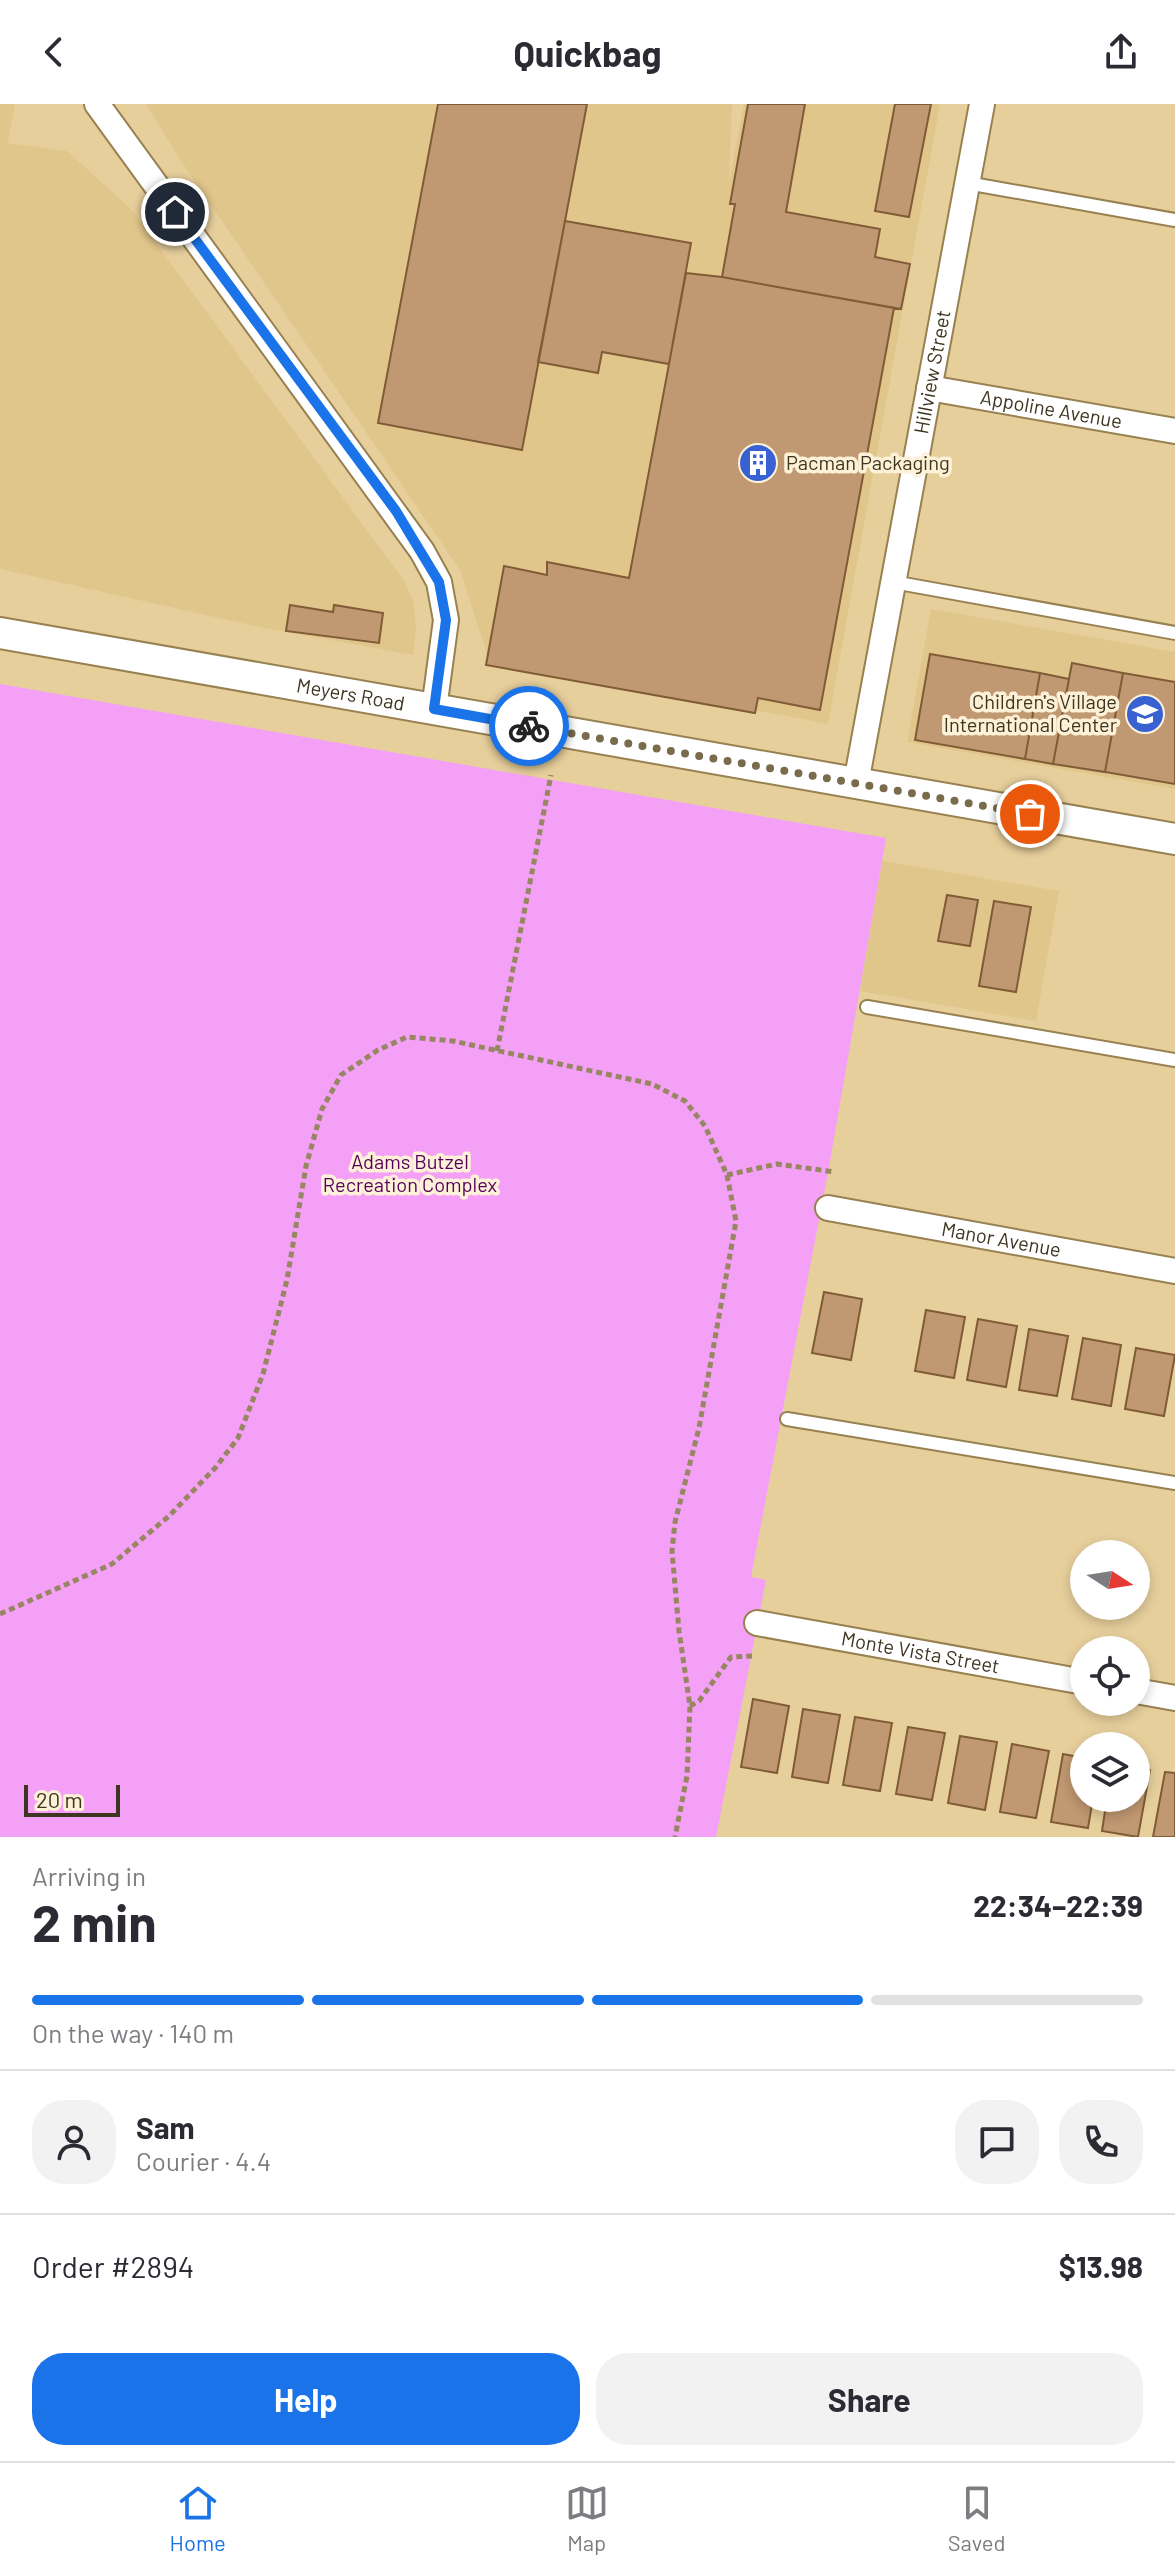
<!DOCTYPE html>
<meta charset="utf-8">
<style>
body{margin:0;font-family:Barlow,sans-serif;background:#f2f2f3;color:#2b2b33;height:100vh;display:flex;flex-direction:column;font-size:30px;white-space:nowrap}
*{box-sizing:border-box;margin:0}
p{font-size:26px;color:#7c7c81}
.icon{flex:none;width:44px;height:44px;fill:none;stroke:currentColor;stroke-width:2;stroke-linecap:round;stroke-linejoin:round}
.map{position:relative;height:1733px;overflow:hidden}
.details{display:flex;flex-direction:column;background:#fff;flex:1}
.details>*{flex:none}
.needle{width:52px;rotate:102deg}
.fabs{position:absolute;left:1070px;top:1436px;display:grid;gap:16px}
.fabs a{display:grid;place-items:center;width:80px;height:80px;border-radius:50%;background:#fff;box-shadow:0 4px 12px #0003;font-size:40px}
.scale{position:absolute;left:24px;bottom:20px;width:96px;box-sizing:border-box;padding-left:8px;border:4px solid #3e3520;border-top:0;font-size:22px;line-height:28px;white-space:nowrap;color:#3e3520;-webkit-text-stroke:6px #fdf1d8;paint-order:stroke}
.pin{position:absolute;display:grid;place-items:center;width:68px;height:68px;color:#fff;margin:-34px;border:4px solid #fff;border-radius:50%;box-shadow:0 2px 8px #0007}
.courier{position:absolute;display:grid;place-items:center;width:80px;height:80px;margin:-40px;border:6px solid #1a73e8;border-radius:50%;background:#fff;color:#222;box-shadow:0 2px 10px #0007}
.headline em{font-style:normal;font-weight:700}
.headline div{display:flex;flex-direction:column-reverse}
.headline{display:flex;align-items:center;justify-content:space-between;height:136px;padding:0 32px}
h1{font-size:52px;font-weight:700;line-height:60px}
.bar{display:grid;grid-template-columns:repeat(4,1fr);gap:12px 8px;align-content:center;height:96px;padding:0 32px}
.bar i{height:10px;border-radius:6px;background:#e1e1e2}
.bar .current{background:#1a73e8}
.bar p{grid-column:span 4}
.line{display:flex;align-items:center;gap:20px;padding:0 32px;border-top:2px solid #e1e1e2}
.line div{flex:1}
.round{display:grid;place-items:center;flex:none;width:84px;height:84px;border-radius:32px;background:#f2f2f3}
.primary-button{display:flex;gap:16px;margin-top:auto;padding:16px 32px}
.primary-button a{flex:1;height:92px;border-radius:32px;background:#1a73e8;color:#fff;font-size:32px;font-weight:700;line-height:92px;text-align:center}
.primary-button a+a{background:#f2f2f3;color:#2b2b33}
header{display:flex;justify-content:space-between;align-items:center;height:104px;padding:0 32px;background:#fff;font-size:36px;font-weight:700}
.tabs{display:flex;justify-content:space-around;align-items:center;height:112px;border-top:2px solid #e1e1e2;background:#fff;font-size:22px;color:#7c7c81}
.tabs a{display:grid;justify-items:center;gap:4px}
.tabs .current{color:#1a73e8}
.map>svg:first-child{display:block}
</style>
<header><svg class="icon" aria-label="back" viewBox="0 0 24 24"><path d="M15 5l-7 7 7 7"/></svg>Quickbag<svg class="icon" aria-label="share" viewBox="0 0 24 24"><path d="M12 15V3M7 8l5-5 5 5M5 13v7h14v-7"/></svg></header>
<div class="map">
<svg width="1175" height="1733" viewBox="0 0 1175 1733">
<rect width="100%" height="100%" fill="#e7cf9c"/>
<path fill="#e1c68b" d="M0 0H15L8 39 67 47 131 105 405 478 414 499 416 527 413 551 264 524 0 465Z
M146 0H732L729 79 744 0H940L828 620 489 556 460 466 177 51Z
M931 505 1175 548V685L907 638Z
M882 757 1059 787 1036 917 860 887Z"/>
<path fill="#f4a0f7" d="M0 580 886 734 829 1063 751 1473 766 1476 716 1733H0Z"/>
<path fill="#c09871" stroke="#805c36" stroke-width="2" d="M438 0H587L522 346 378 319Z
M748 0H805L786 108 880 125 875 153 910 160 901 205 722 173 735 100H730Z
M895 0H931L909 113 875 107Z
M565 117 691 139 669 260 602 248 598 269 538 258Z
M686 169 722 173 894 204 820 606 758 594 755 609 486 561 504 462 547 471V458L629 474Z
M290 501 333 508 334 501 383 509 379 539 286 527Z
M930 550 1040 569 1025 655 915 636Z
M1072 559 1123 569 1105 668 1053 660Z
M1040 569 1069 575 1053 660 1025 655Z
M1123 569 1175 578V680L1105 668Z
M947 791 978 796 970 842 938 837Z
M994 797 1031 803 1016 888 979 882Z
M824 1188 862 1195 851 1256 812 1249Z
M926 1206 965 1213 954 1274 915 1267Z
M978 1215 1017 1222 1006 1283 967 1276Z
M1029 1225 1068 1232 1057 1292 1019 1286Z
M1083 1234 1121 1241 1111 1302 1072 1295Z
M1136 1244 1175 1251 1164 1312 1125 1305Z
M753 1595 789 1602 777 1669 741 1663Z
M803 1605 840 1611 828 1679 792 1673Z
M855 1613 892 1619 880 1687 843 1681Z
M908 1623 945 1629 932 1696 896 1690Z
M960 1632 997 1638 985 1706 948 1699Z
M1012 1640 1049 1647 1036 1714 1000 1708Z
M1063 1650 1084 1654V1694H1093L1088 1724 1051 1718Z
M1136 1663 1150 1666 1138 1733 1102 1727 1107 1694H1136Z
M1165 1668 1175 1669V1733H1153Z"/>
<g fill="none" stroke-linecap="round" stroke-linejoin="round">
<g stroke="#988151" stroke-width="16">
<path id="service" d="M967 79 1175 116
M893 478 1175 529
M867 903 1175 956
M787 1315 1175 1379"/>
</g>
<g stroke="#988151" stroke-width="28">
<g id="minor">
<path d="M97 0 422 447 439 478 446 516 434 605"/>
<path id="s1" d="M929 284 1175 327"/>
<path id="s2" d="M856 679 982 0"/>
<path id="s3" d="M828 1104 1175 1167"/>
<path id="s4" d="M757 1519 1084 1578"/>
<path d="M1136 1587 1175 1594"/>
</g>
</g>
<g stroke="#988151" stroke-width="34">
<g id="tertiary">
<path id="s5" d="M0 529 1175 735"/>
</g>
</g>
<path stroke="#978661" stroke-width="5" stroke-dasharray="6 4" stroke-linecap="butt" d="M497 947 551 671
M727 1071 777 1060 835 1068
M0 1510 112 1460 169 1412 216 1363 238 1334 263 1270 287 1176 306 1062 322 1005 341 971 378 946 407 933 453 937 652 980 685 997 705 1022 727 1071 736 1117 699 1324 675 1418 672 1447 679 1527 690 1602 687 1672 675 1733
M690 1602 699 1597 731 1553 752 1552"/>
<use href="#service" stroke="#fff" stroke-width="12"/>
<use href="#minor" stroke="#fff" stroke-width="24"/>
<use href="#tertiary" stroke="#fff" stroke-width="30"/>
</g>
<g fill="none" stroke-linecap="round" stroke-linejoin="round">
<path stroke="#796b4b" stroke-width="8" stroke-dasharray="0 14.4" d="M529 622 1030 710"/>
<path stroke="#1a73e8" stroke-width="10" d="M175 108 396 407 439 478 446 516 434 605 529 622"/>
</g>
<defs>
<g id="building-disc" transform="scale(2)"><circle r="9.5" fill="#3861d2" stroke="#fdf1d8"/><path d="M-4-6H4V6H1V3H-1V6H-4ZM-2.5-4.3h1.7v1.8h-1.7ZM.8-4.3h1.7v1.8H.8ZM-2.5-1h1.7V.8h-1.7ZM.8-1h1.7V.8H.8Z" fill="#fff"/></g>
<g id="school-disc" transform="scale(2)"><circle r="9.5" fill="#3861d2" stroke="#fdf1d8"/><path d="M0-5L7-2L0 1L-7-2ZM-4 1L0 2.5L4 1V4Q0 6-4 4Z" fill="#fff"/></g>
</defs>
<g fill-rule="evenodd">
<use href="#building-disc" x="758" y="359"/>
<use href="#school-disc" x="1145" y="610"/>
</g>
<g text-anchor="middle" stroke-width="7" stroke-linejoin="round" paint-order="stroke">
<g font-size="20" fill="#3e3520" stroke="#fdf1d8">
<text dy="7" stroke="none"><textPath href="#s2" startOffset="418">Hillview Street</textPath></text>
<text dy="7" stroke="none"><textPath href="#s1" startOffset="124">Appoline Avenue</textPath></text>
<text dy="7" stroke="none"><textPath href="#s5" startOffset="356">Meyers Road</textPath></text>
<text dy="7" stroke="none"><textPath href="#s3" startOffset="176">Manor Avenue</textPath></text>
<text dy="7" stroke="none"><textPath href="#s4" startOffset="166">Monte Vista Street</textPath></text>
</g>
<g font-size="20" fill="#3e3520" stroke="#fdf1d8" text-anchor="start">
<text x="786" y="366">Pacman Packaging</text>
<text x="1117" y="605" text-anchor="end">Children's Village<tspan x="1117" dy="23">International Center</tspan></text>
</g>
<g font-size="20" fill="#57015c" stroke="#fdf1d8">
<text x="410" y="1065">Adams Butzel<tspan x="410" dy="23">Recreation Complex</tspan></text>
</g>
</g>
</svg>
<div class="fabs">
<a><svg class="needle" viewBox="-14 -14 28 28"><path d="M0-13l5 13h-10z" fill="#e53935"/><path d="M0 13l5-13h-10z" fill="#7c7c81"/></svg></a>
<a><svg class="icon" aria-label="locate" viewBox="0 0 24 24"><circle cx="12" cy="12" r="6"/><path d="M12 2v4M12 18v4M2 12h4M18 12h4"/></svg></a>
<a><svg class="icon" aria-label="layers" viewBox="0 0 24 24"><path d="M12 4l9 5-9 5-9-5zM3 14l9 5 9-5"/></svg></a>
</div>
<div class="scale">20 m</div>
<div class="pin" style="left:1030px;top:710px;background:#ea580c"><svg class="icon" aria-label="bag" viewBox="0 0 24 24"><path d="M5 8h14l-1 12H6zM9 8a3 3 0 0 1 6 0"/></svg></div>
<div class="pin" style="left:175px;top:108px;background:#1f2937"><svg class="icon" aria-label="home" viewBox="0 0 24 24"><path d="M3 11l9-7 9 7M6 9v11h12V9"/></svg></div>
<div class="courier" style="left:529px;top:622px"><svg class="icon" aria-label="bike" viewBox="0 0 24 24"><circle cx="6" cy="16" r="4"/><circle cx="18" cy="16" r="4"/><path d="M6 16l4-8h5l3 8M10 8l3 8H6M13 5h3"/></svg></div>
</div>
<section class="details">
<div class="headline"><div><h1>2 min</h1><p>Arriving in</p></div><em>22:34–22:39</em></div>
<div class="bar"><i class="current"></i><i class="current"></i><i class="current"></i><i></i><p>On the way · 140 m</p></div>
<div class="line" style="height:144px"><a class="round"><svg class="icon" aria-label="person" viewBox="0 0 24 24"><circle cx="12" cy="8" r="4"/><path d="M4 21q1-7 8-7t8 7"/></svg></a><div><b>Sam</b><p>Courier · 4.4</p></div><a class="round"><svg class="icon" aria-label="chat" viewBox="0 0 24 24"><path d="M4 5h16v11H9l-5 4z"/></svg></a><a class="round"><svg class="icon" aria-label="phone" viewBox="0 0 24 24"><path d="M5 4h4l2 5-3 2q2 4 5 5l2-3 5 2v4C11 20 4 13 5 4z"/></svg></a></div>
<div class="line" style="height:104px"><div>Order #2894</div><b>$13.98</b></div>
<div class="primary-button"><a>Help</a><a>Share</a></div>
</section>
<nav class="tabs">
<a class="current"><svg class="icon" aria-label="home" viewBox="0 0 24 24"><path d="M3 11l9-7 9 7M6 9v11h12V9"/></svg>Home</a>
<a><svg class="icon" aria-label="map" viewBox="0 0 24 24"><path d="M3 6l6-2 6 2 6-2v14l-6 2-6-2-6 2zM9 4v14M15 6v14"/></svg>Map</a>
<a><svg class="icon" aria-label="saved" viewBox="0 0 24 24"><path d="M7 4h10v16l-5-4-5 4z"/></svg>Saved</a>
</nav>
